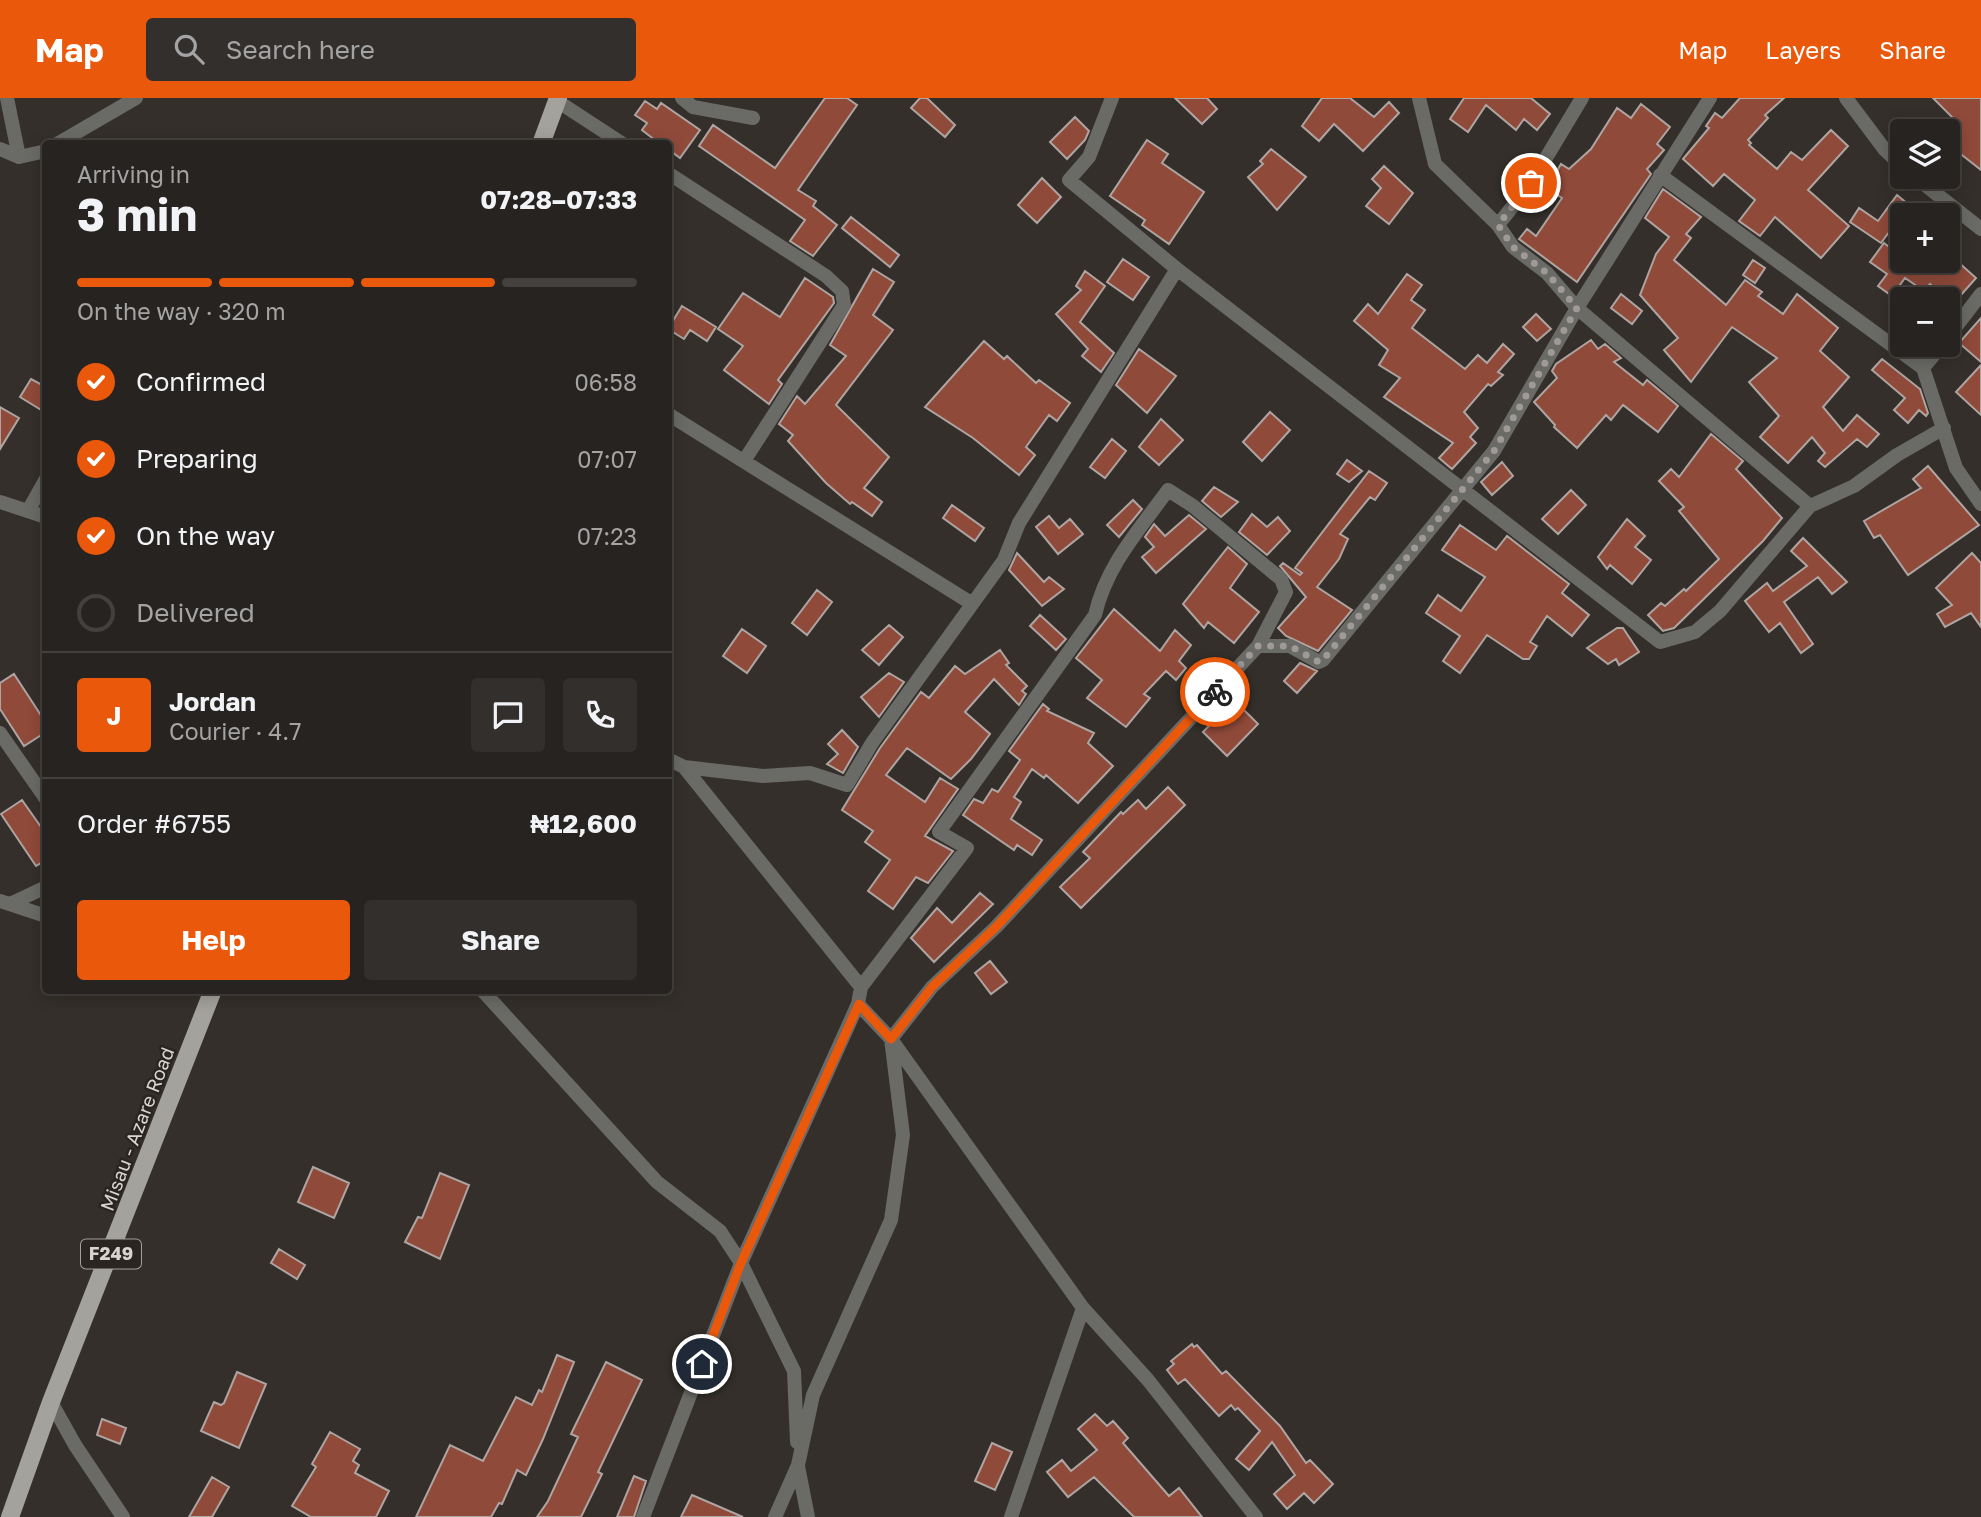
<!DOCTYPE html>
<meta charset="utf-8">
<style>
body{margin:0;font-family:"Golos Text",sans-serif;background:#332f2d;color:#f1f3f6;height:100vh;display:flex;flex-direction:column;font-size:26px;white-space:nowrap}
*{box-sizing:border-box;margin:0}
p{font-size:23px;color:#a4a4a5}
.icon{flex:none;width:38px;height:38px;fill:none;stroke:currentColor;stroke-width:2;stroke-linecap:round;stroke-linejoin:round}
.map{position:relative;flex:1;overflow:hidden}
.side{position:absolute;left:42px;top:42px;width:630px;height:854px;display:flex;flex-direction:column;background:#272320;border-radius:7px;box-shadow:0 4px 18px #0003,0 0 0 2px #43403e}
.side>*{flex:none}
.tools{position:absolute;left:1890px;top:21px;display:grid;gap:14px}
.tools a{display:grid;place-items:center;width:70px;height:70px;border-radius:7px;background:#272320;box-shadow:0 4px 18px #0003,0 0 0 2px #43403e;font-size:35px}
.pin{position:absolute;display:grid;place-items:center;width:60px;height:60px;color:#fff;margin:-30px;border:4px solid #fff;border-radius:50%;box-shadow:0 2px 7px #0007}
.courier{position:absolute;display:grid;place-items:center;width:70px;height:70px;margin:-35px;border:5px solid #ea580c;border-radius:50%;background:#fff;color:#222;box-shadow:0 2px 9px #0007}
.head em{font-style:normal;font-weight:700}
.head div{display:flex;flex-direction:column-reverse}
.head{display:flex;align-items:center;justify-content:space-between;height:119px;padding:0 35px}
h1{font-size:46px;font-weight:700;line-height:52px}
.bar{display:grid;grid-template-columns:repeat(4,1fr);gap:10px 7px;align-content:center;height:84px;padding:0 35px}
.bar i{height:9px;border-radius:5px;background:#43403e}
.bar .current{background:#ea580c}
.bar p{grid-column:span 4}
.line{display:flex;align-items:center;gap:18px;padding:0 35px;border-top:2px solid #43403e}
.line div{flex:1}
.round{display:grid;place-items:center;flex:none;width:74px;height:74px;border-radius:7px;background:#332f2d}
ol{padding:0 35px;list-style:none}
li{display:flex;align-items:center;gap:21px;height:77px}
li p{margin-inline-start:auto}
li .icon{padding:7px;border-radius:50%;background:#ea580c;color:#fff;stroke-width:4}
li:last-child{color:#a4a4a5}
li i{width:38px;height:38px;border:4px solid #43403e;border-radius:50%}
.action{display:flex;gap:14px;margin-top:auto;padding:14px 35px}
.action a{flex:1;height:80px;border-radius:7px;background:#ea580c;color:#fff;font-size:28px;font-weight:700;line-height:80px;text-align:center}
.action a+a{background:#332f2d;color:#f1f3f6}
header{display:flex;align-items:center;gap:42px;box-sizing:border-box;height:98px;padding:0 35px;background:#ea580c;color:#fff}
header strong{font-size:33px}
nav{display:flex;gap:38px;margin-inline-start:auto;font-size:24px}
.search{width:490px;height:63px;background:#332f2d;display:flex;align-items:center;gap:18px;box-sizing:border-box;padding:0 24px;border-radius:7px;color:#a4a4a5;font-size:26px}
.map>svg:first-child{display:block}
</style>
<header>
<strong>Map</strong>
<div class="search"><svg class="icon" aria-label="search" viewBox="0 0 24 24"><circle cx="10" cy="10" r="6"/><path d="M15 15l6 6"/></svg>Search here</div>
<nav><a>Map</a><a>Layers</a><a>Share</a></nav>
</header>
<div class="map">
<svg width="1981" height="1419" viewBox="0 0 1981 1419">
<rect width="100%" height="100%" fill="#342f2a"/>
<path fill="#904a3a" stroke="#aea5a3" stroke-width="2" d="M825 0H847L857 7 798 92 816 103 813 108 837 127 813 158 790 143 805 122 699 48 713 27 775 70Z
M920 0H927L955 27 945 39 911 10Z
M1175 0H1207L1217 11 1202 26Z
M1322 0H1350L1374 19 1389 4 1399 15 1363 53 1334 26 1319 43 1302 28Z
M1464 0H1531L1550 16 1537 32 1524 21 1516 32 1486 7 1468 34 1450 21Z
M1740 0H1784L1765 17 1768 20 1748 42 1751 45 1749 47 1777 71 1791 54 1802 62 1831 32 1848 48 1808 92 1849 128 1821 160 1775 119 1760 138 1739 123 1755 102 1724 76 1713 88 1683 61 1709 30 1706 28 1715 15 1722 20Z
M1933 0H1981V72L1948 46V37L1957 24Z
M645 3 657 11 661 5 700 32 680 60 668 51V46H660L642 32 647 25 635 17Z
M1641 6 1670 29 1657 46 1664 52 1647 71 1651 76 1577 184 1519 141 1527 131 1536 138 1562 100 1547 90 1561 66 1569 71 1591 51 1617 10 1631 20Z
M1075 19 1089 33 1085 42 1067 61 1050 44Z
M1147 42 1168 56 1162 65 1204 94 1169 146 1142 127 1145 122 1110 98Z
M1271 51 1306 79 1277 112 1248 79 1263 66 1260 63Z
M1384 68 1413 95 1389 126 1366 108 1381 90 1372 81Z
M1042 80 1061 99 1037 125 1018 107Z
M1663 91 1701 119 1686 136 1691 140 1674 162 1726 207 1745 182 1762 194 1758 198 1783 216 1797 196 1838 230 1820 253 1849 279 1823 309 1843 333 1857 317 1879 336 1867 349 1857 341 1825 369 1818 363 1825 355 1812 339 1788 365 1760 339 1779 318 1749 284 1777 260 1732 229 1691 284 1664 252 1678 240 1640 197 1656 156 1669 139 1645 120Z
M1897 97 1909 107 1881 145 1850 124 1859 110 1878 123Z
M851 119 899 157 890 169 842 130Z
M1884 145 1902 159V163L1926 173 1936 163H1957L1976 180 1952 207 1930 186 1924 193 1905 180 1892 198 1878 188 1887 176 1870 164Z
M1123 161 1149 179 1133 202 1107 184Z
M1753 162 1765 170 1755 185 1743 177Z
M873 171 894 184 873 217 893 232 836 307 889 359 864 390 882 404 872 418 852 404 850 406 826 385 788 343 793 337 779 326 797 298 805 306 846 258 830 247Z
M1085 173 1105 188 1080 224 1114 255 1101 274 1082 258 1088 251 1056 216 1081 192 1076 188Z
M1407 176 1422 187 1411 202 1425 212 1412 230 1465 271 1478 257 1487 265 1503 246 1514 256 1498 274 1503 277 1491 288 1488 286 1464 314 1478 330 1470 339 1476 345 1452 371 1439 360 1453 345 1384 299 1400 280 1379 267 1388 252 1354 223 1368 206 1378 216Z
M805 180 833 199 834 205 778 282 782 286 769 306 724 272 743 248 718 231 743 195 780 219Z
M1621 196 1642 213 1632 226 1611 210Z
M682 208 716 229 707 243 690 232 684 241 668 231Z
M1536 216 1551 231 1537 243 1523 229Z
M1981 220V264L1959 245Z
M1591 242 1598 251 1605 246 1621 260 1614 264 1643 287 1647 282 1678 308 1658 334 1623 307 1611 322 1606 317 1577 350 1554 329 1555 327 1534 304 1557 280 1552 273 1556 266Z
M984 243 1004 261 1007 258 1036 285 1039 282 1070 305 1057 323 1049 317 1026 349 1035 357 1019 377 973 340 925 309Z
M1139 251 1176 278 1147 315 1116 287Z
M1882 261 1920 291 1928 315 1926 318 1919 312 1908 325 1894 312 1905 300 1872 272Z
M1981 267V317L1956 294Z
M31 281 46 289V315L20 299Z
M0 309 19 320 0 351Z
M1270 314 1290 332 1262 363 1243 344Z
M1161 321 1183 342 1159 367 1139 349Z
M1711 336 1743 363 1736 371 1782 420 1763 443 1674 530 1663 533 1648 517 1661 505 1665 508 1684 491 1686 493 1719 461 1679 413 1684 409 1659 383 1671 371 1679 379Z
M1112 341 1126 353 1105 380 1090 369Z
M1347 362 1362 373 1349 384 1337 376Z
M1502 364 1513 378 1492 397 1481 384Z
M1928 368 1979 427 1908 477 1880 437 1874 440 1864 423 1921 390 1913 381Z
M1369 373 1387 385 1375 402 1370 399 1340 436 1348 441 1339 461 1317 489 1352 512 1318 553 1286 538 1278 530 1306 499 1280 468 1283 465 1300 477 1302 475 1295 470Z
M1214 389 1238 404 1221 419 1202 403Z
M1571 392 1586 407 1558 436 1542 421Z
M1133 402 1142 411 1119 439 1107 427Z
M952 407 984 430 975 443 943 420Z
M1252 416 1267 429 1278 419 1290 433 1267 457 1239 434Z
M1189 417 1206 431 1156 475 1142 459 1154 449 1145 439 1154 426 1165 438Z
M1049 418 1059 430 1070 421 1083 436 1058 456 1036 429Z
M1627 421 1645 438 1635 449 1651 462 1632 486 1610 467 1607 471 1598 459Z
M1460 427 1496 452 1507 438 1569 486 1562 495 1589 517 1572 538 1547 518 1530 544 1537 548 1529 561H1523L1487 537 1460 575 1443 563 1460 538 1426 515 1438 497 1461 513 1485 479 1442 452Z
M1803 440 1847 484 1832 496 1818 479 1784 504 1813 546 1801 555 1780 525 1769 534 1745 503 1767 485 1773 493 1807 468 1791 453Z
M1228 449 1247 466 1230 490 1259 514 1234 545 1208 524 1204 530 1183 506Z
M1017 455 1044 484 1049 479 1064 491 1042 508 1009 472Z
M1972 455 1981 465V529L1971 515 1945 529 1937 516 1952 507 1936 490Z
M817 492 832 504 807 537 792 525Z
M1114 511 1160 553 1175 532 1191 547 1179 563 1186 570 1176 582 1166 573 1144 596 1150 600 1126 629 1087 600 1102 582 1076 560Z
M1040 517 1066 541 1056 552 1030 528Z
M889 527 903 539 879 567 862 552Z
M1617 530H1623L1639 554 1619 567 1616 561 1608 566 1587 550Z
M742 531 766 548 747 575 723 558Z
M1000 552 1009 565 1006 567 1027 588 1022 593 1026 596 1019 607 994 581 965 614 990 636 971 661 951 681 907 650 886 677 925 704 940 680 958 691 925 738 953 753 928 785 916 779 893 811 868 793 890 762 865 744 873 733 842 712 880 650 921 594 929 600 955 568 965 576Z
M1300 565 1317 573 1297 595 1284 583Z
M889 575 904 584 879 619 861 599Z
M14 576 46 625V634L24 648 0 611V585Z
M1234 602 1258 626 1227 658 1203 634Z
M1043 606 1049 611 1047 613 1094 635 1088 645 1113 668 1078 705 1046 677 1044 680 1032 671 1014 699 1021 704 1011 721 1042 742 1032 757 1017 747 1014 752 963 717 974 701 983 705 992 691 998 694 1020 662 1009 653Z
M842 632 858 649 843 675 827 666 838 656 828 646Z
M1168 689 1185 707 1081 810 1060 789 1090 760 1083 754 1121 714 1123 716 1138 702 1146 711Z
M22 702 46 736V762L36 768 1 716Z
M980 795 993 806 934 864 911 840 937 810 952 825Z
M990 863 1007 884 991 896 975 875Z
M313 1069 349 1085 334 1120 298 1104Z
M440 1075 469 1087 440 1161 405 1144 418 1119 422 1120Z
M279 1151 305 1167 297 1181 271 1165Z
M1192 1246 1194 1249 1197 1247 1222 1276 1226 1273 1280 1328 1306 1365 1310 1362 1333 1386 1314 1405 1304 1395 1287 1411 1274 1396 1295 1377 1272 1344 1249 1372 1236 1361 1260 1333 1238 1310 1235 1312 1231 1307 1219 1318 1185 1281 1178 1286 1167 1272 1174 1266 1171 1263Z
M557 1257 574 1264 543 1341 526 1377 517 1372 502 1406 499 1405 491 1419H416L450 1347 483 1363 516 1299 532 1307 539 1292 542 1294Z
M606 1264 642 1282 598 1374 602 1376 581 1419H537L548 1403 578 1339 571 1336Z
M237 1274 266 1286 239 1350 201 1333 214 1304 221 1307 224 1305Z
M1095 1316 1107 1328 1113 1323 1121 1332 1128 1340 1123 1345 1169 1398 1179 1390 1202 1419H1134L1094 1379 1068 1399 1047 1374 1062 1362 1071 1373 1097 1352 1078 1331Z
M102 1321 126 1330 120 1346 97 1337Z
M330 1334 360 1351 353 1363 359 1367 355 1375 389 1393 376 1419H311L292 1408 316 1369 312 1366Z
M992 1345 1012 1354 995 1392 975 1383Z
M634 1378 646 1383 634 1419H617Z
M212 1379 229 1389 212 1419H189Z
M692 1397 743 1419H681Z"/>
<g fill="none" stroke-linecap="round" stroke-linejoin="round">
<path stroke="#6a6a67" stroke-width="14" d="M7 0 19 59
M682 0 693 9 753 20
M1112 0 1089 59 1069 82 1177 171 1660 544 1695 534 1720 513 1810 408 1854 388 1897 357 1944 330
M1419 0 1435 66 1498 127 1513 149 1547 175 1577 210 1810 408
M1846 0 1885 52 1902 68
M557 3 623 46
M57 46 136 0
M0 51 19 59 46 53
M668 75 826 178 842 193 844 207 744 363
M1660 77 1923 270 1956 370 1981 406
M1915 79 1981 131
M1498 127 1531 85 1582 0
M1948 239 1981 196
M1923 270 1942 247
M668 316 971 505
M28 413 46 381
M1258 548H1290L1319 564 1323 562 1494 353 1577 210 1710 0
M0 635 46 701
M668 661 684 669 861 889 967 750 939 734 1095 517C1106 468 1139 432 1168 392L1193 408 1281 481 1286 494 1258 548 996 829 932 889 891 941 903 1037 891 1122 813 1297 798 1367 775 1419
M684 669 763 678 810 675 847 687 872 645 1004 462 1019 425 1177 171
M0 803 46 818
M10 806 46 789
M861 889 858 906 891 941 1083 1210 1148 1282 1256 1419
M482 892 657 1084 720 1133 741 1165 794 1273 797 1344
M51 1304 75 1347 123 1419
M798 1368 808 1419
M643 1419 741 1165 858 906
M1011 1419 1083 1210"/>
<path stroke="#6a6a67" stroke-width="14" d="M0 404 46 419"/>
<path stroke="#a4a29c" stroke-width="18" d="M541 46 558 0
M10 1419 51 1304 213 892"/>
</g>
<g fill="none" stroke-linecap="round" stroke-linejoin="round">
<path stroke="#9f9a97" stroke-width="7" stroke-dasharray="0 12.6" d="M1215 594 1258 548H1290L1319 564 1323 562 1494 353 1577 210 1547 175 1513 149 1498 127 1531 85"/>
<path stroke="#ea580c" stroke-width="9" d="M702 1266 741 1165 859 906 891 941 932 889 996 829 1215 594"/>
</g>
<g text-anchor="middle" stroke-width="5" stroke-linejoin="round" paint-order="stroke">
<rect fill="#2a2521" stroke="#a4a09c" stroke-width="2" x="81" y="1141.5" width="60" height="29" rx="5"/>
<g font-size="18" font-weight="bold" fill="#d8d4d1">
<text x="111" y="1162">F249</text>
</g>
<g font-size="19" fill="#d8d4d1" stroke="#2a2521">
<text transform="translate(137 1031) rotate(-69)" y="7">Misau - Azare Road</text>
</g>
</g>
</svg>
<div class="tools">
<a><svg class="icon" aria-label="layers" viewBox="0 0 24 24"><path d="M12 4l9 5-9 5-9-5zM3 14l9 5 9-5"/></svg></a>
<a>+</a>
<a>−</a>
</div>
<div class="pin" style="left:1531px;top:85px;background:#ea580c"><svg class="icon" aria-label="bag" viewBox="0 0 24 24"><path d="M5 8h14l-1 12H6zM9 8a3 3 0 0 1 6 0"/></svg></div>
<div class="pin" style="left:702px;top:1266px;background:#1f2937"><svg class="icon" aria-label="home" viewBox="0 0 24 24"><path d="M3 11l9-7 9 7M6 9v11h12V9"/></svg></div>
<div class="courier" style="left:1215px;top:594px"><svg class="icon" aria-label="bike" viewBox="0 0 24 24"><circle cx="6" cy="16" r="4"/><circle cx="18" cy="16" r="4"/><path d="M6 16l4-8h5l3 8M10 8l3 8H6M13 5h3"/></svg></div>
<section class="side">
<div class="head"><div><h1>3 min</h1><p>Arriving in</p></div><em>07:28–07:33</em></div>
<div class="bar"><i class="current"></i><i class="current"></i><i class="current"></i><i></i><p>On the way · 320 m</p></div>
<ol>
<li><svg class="icon" aria-label="check" viewBox="0 0 24 24"><path d="M5 12l5 5 9-10"/></svg>Confirmed<p>06:58</p></li>
<li><svg class="icon" aria-label="check" viewBox="0 0 24 24"><path d="M5 12l5 5 9-10"/></svg>Preparing<p>07:07</p></li>
<li><svg class="icon" aria-label="check" viewBox="0 0 24 24"><path d="M5 12l5 5 9-10"/></svg>On the way<p>07:23</p></li>
<li><i></i>Delivered</li>
</ol>
<div class="line" style="height:126px"><b class="round" style="background:#ea580c;color:#fff">J</b><div><b>Jordan</b><p>Courier · 4.7</p></div><a class="round"><svg class="icon" aria-label="chat" viewBox="0 0 24 24"><path d="M4 5h16v11H9l-5 4z"/></svg></a><a class="round"><svg class="icon" aria-label="phone" viewBox="0 0 24 24"><path d="M5 4h4l2 5-3 2q2 4 5 5l2-3 5 2v4C11 20 4 13 5 4z"/></svg></a></div>
<div class="line" style="height:91px"><div>Order #6755</div><b>₦12,600</b></div>
<div class="action"><a>Help</a><a>Share</a></div>
</section>
</div>
